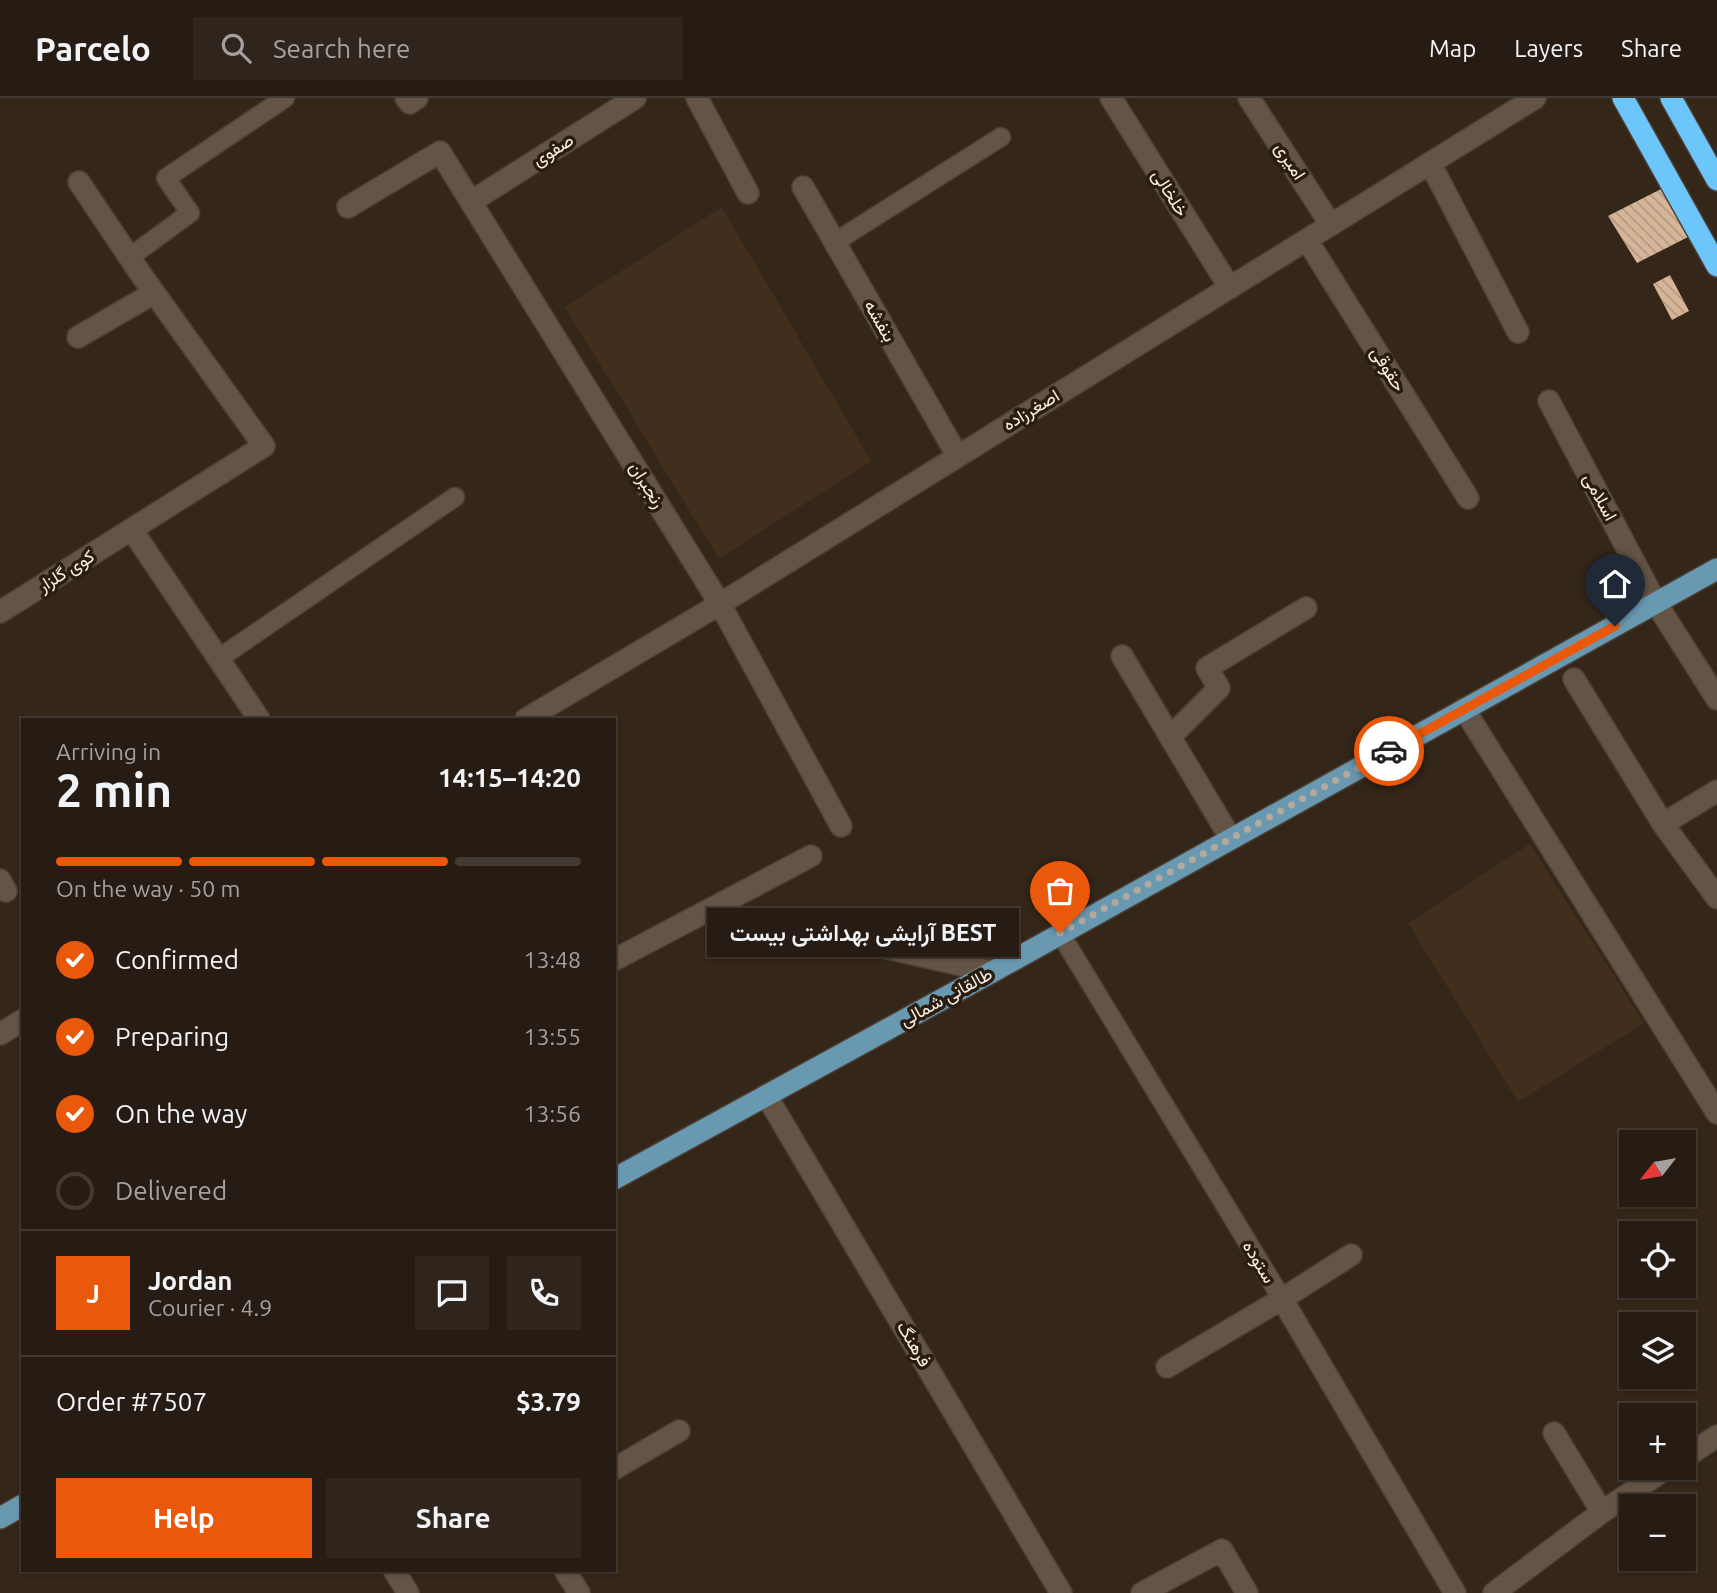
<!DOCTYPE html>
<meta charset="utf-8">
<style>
body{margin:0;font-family:Ubuntu,Vazirmatn,sans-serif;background:#2f251c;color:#f1f3f6;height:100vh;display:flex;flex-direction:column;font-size:26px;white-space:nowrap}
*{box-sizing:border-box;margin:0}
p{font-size:23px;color:#a4a1a0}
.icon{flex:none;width:38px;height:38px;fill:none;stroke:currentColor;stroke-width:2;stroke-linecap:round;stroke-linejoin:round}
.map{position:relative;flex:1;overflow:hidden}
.drawer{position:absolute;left:21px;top:620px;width:595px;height:854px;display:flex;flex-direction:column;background:#271c13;border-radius:0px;box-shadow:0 2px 5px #0004,0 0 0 2px #433a33}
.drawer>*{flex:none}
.needle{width:46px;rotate:239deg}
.controls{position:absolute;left:1619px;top:1032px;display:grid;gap:14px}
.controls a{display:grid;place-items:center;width:77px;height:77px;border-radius:0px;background:#271c13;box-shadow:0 2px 5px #0004,0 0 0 2px #433a33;font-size:35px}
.pin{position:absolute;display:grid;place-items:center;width:60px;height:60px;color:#fff;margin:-72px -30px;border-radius:50% 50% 50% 0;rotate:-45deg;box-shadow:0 0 7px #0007}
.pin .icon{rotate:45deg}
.courier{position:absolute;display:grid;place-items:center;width:70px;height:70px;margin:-35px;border:5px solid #ea580c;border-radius:50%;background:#fff;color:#222;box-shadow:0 2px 9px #0007}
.bubble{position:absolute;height:49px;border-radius:0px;background:#271c13;box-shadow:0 2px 5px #0004,0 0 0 2px #433a33;font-size:23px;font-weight:600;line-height:49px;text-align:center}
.overview em{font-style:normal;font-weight:600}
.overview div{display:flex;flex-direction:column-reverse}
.overview{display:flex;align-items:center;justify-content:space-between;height:119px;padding:0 35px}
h1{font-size:46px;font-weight:600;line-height:52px}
.bar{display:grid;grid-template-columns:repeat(4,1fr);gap:10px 7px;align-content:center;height:84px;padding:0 35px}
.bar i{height:9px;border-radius:5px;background:#433a33}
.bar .selected{background:#ea580c}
.bar p{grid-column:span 4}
.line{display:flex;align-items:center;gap:18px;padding:0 35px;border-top:2px solid #433a33}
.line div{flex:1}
.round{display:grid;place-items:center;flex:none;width:74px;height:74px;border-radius:0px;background:#2f251c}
ol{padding:0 35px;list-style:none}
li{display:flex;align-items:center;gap:21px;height:77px}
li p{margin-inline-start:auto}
li .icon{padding:7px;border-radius:50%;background:#ea580c;color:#fff;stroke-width:4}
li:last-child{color:#a4a1a0}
li i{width:38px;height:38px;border:4px solid #433a33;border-radius:50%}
.button{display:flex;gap:14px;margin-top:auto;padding:14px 35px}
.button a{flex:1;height:80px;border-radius:0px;background:#ea580c;color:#fff;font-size:28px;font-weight:600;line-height:80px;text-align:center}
.button a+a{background:#2f251c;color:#f1f3f6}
header{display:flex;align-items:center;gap:42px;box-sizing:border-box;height:98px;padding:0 35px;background:#271c13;border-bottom:2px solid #433a33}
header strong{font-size:33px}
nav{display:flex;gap:38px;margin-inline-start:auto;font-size:24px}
.search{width:490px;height:63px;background:#2f251c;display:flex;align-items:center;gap:18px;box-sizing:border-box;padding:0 24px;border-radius:0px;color:#a4a1a0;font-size:26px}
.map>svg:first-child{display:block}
</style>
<header>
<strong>Parcelo</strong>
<div class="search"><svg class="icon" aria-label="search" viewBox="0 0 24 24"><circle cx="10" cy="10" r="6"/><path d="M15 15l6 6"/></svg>Search here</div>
<nav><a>Map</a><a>Layers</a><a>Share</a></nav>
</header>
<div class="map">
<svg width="1717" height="1495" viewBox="0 0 1717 1495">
<defs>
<pattern id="building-back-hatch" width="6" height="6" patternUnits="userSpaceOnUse" patternTransform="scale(1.75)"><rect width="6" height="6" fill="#d6b598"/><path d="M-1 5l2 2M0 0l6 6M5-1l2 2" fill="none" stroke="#b39a83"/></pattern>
</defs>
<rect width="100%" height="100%" fill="#342619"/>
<path fill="#422e1c" d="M722 109 871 363 719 461 565 209Z
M1530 746 1644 925 1518 1004 1408 825Z"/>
<path fill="url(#building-back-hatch)" d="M1665 89 1692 137 1637 165 1608 118Z
M1670 177 1689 213 1672 222 1653 186Z"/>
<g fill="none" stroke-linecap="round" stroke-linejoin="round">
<g stroke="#4c4036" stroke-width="21">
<path id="lane" d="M835 144 1001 39
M130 159 190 115 166 80 285 0
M218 561 455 399
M1060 835 1282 1201"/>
</g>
<g stroke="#4c4036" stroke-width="24">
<path id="street" d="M406 0 410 5 417 0
M697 0 748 95
M1111 0 1230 190
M1249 0 1331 127
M1430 65 1518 234
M803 89 957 357
M472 103 635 0
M348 109 440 54 720 506 841 728
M1307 142 1468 400
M78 239 154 195
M1549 303 1656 505 1717 601
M132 432 259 621
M0 514 264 348 140 175 79 84
M1122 558 1231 741
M1574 581 1663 726 1717 800
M1464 611 1717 1015
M526 621 720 506 1535 0
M1171 638 1219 590 1207 570 1306 510
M1663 726 1717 693
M0 782 6 793
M848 841 992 874
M614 862 811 758
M0 936 23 922
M766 997 1061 1495
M1282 1201 1455 1495
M1167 1269 1282 1201 1351 1157
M1554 1335 1602 1414
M1684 1360 1717 1338
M614 1371 679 1333
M394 1472 408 1495
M565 1472 579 1495
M1142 1495 1222 1452 1247 1495
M1494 1495 1602 1414 1667 1370"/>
</g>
<g stroke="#4c4036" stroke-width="24">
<path id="primary" d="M614 1081 992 874 1717 471
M0 1420 23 1407"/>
</g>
<g stroke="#4c4036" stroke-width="24">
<path id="highway" d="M1623 0 1717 168
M1671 0 1717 82"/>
</g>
<use href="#lane" stroke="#645446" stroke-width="18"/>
<use href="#street" stroke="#645446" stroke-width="21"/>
<use href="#primary" stroke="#6998b1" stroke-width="21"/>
<use href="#highway" stroke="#6dc6f9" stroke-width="21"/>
</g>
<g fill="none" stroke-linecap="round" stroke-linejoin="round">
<path stroke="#b3a99e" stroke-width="7" stroke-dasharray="0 12.6" d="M1060 835 1389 653"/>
<path stroke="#ea580c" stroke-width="9" d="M1389 653 1615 528"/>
</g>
<g text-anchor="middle" stroke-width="7" stroke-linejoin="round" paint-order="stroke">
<g font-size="18" fill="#f8efe6" stroke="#2a1d10">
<text transform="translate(553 52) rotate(-32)" y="6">صفوی</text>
<text transform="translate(1290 63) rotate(57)" y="6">امیری</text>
<text transform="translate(1170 95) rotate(58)" y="6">خلخالی</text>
<text transform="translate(880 223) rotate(60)" y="6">بنفشه</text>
<text transform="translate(1388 271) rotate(58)" y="6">حقوقی</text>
<text transform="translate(1031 312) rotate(-31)" y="6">اصغرزاده</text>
<text transform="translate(647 387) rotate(58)" y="6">رنجبران</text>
<text transform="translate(1600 399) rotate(62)" y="6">اسلامی</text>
<text transform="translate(66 473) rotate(-32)" y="6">کوی گلزار</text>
<text transform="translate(946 899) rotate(-29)" y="6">طالقانی شمالی</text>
<text transform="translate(1259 1164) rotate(59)" y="6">ستوده</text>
<text transform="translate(914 1246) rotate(59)" y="6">فرهنگ</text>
</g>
</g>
</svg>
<div class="controls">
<a><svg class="needle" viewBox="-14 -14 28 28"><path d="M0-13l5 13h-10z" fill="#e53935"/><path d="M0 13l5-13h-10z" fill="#a4a1a0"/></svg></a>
<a><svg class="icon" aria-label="locate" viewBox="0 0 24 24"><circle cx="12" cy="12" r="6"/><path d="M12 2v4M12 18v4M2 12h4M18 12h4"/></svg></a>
<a><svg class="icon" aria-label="layers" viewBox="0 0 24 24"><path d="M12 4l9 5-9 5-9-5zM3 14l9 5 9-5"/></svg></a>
<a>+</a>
<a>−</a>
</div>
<div class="pin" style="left:1060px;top:835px;background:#ea580c"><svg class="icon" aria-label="bag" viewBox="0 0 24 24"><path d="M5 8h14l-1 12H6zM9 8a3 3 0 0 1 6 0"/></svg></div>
<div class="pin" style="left:1615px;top:528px;background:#1f2937"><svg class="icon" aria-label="home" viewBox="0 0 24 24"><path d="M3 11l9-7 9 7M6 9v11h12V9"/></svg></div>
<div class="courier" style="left:1389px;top:653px"><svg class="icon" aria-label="car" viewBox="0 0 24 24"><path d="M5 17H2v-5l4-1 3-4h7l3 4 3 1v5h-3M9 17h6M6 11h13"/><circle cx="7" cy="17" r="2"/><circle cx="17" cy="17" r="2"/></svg></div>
<div class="bubble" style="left:707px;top:810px;width:312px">آرایشی بهداشتی بیست BEST</div>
<section class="drawer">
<div class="overview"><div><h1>2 min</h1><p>Arriving in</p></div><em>14:15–14:20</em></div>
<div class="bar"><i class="selected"></i><i class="selected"></i><i class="selected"></i><i></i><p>On the way · 50 m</p></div>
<ol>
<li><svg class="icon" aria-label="check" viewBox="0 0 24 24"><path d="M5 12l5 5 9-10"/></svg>Confirmed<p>13:48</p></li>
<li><svg class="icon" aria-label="check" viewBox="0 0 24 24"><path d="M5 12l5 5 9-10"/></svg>Preparing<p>13:55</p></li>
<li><svg class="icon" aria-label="check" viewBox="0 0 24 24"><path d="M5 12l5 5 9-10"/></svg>On the way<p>13:56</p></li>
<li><i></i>Delivered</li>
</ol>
<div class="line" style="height:126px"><b class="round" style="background:#ea580c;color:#fff">J</b><div><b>Jordan</b><p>Courier · 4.9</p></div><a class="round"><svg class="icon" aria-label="chat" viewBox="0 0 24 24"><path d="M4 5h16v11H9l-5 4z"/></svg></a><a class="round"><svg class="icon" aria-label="phone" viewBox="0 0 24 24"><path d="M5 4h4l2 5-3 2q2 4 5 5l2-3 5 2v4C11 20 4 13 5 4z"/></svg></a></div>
<div class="line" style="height:91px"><div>Order #7507</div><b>$3.79</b></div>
<div class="button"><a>Help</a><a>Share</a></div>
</section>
</div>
